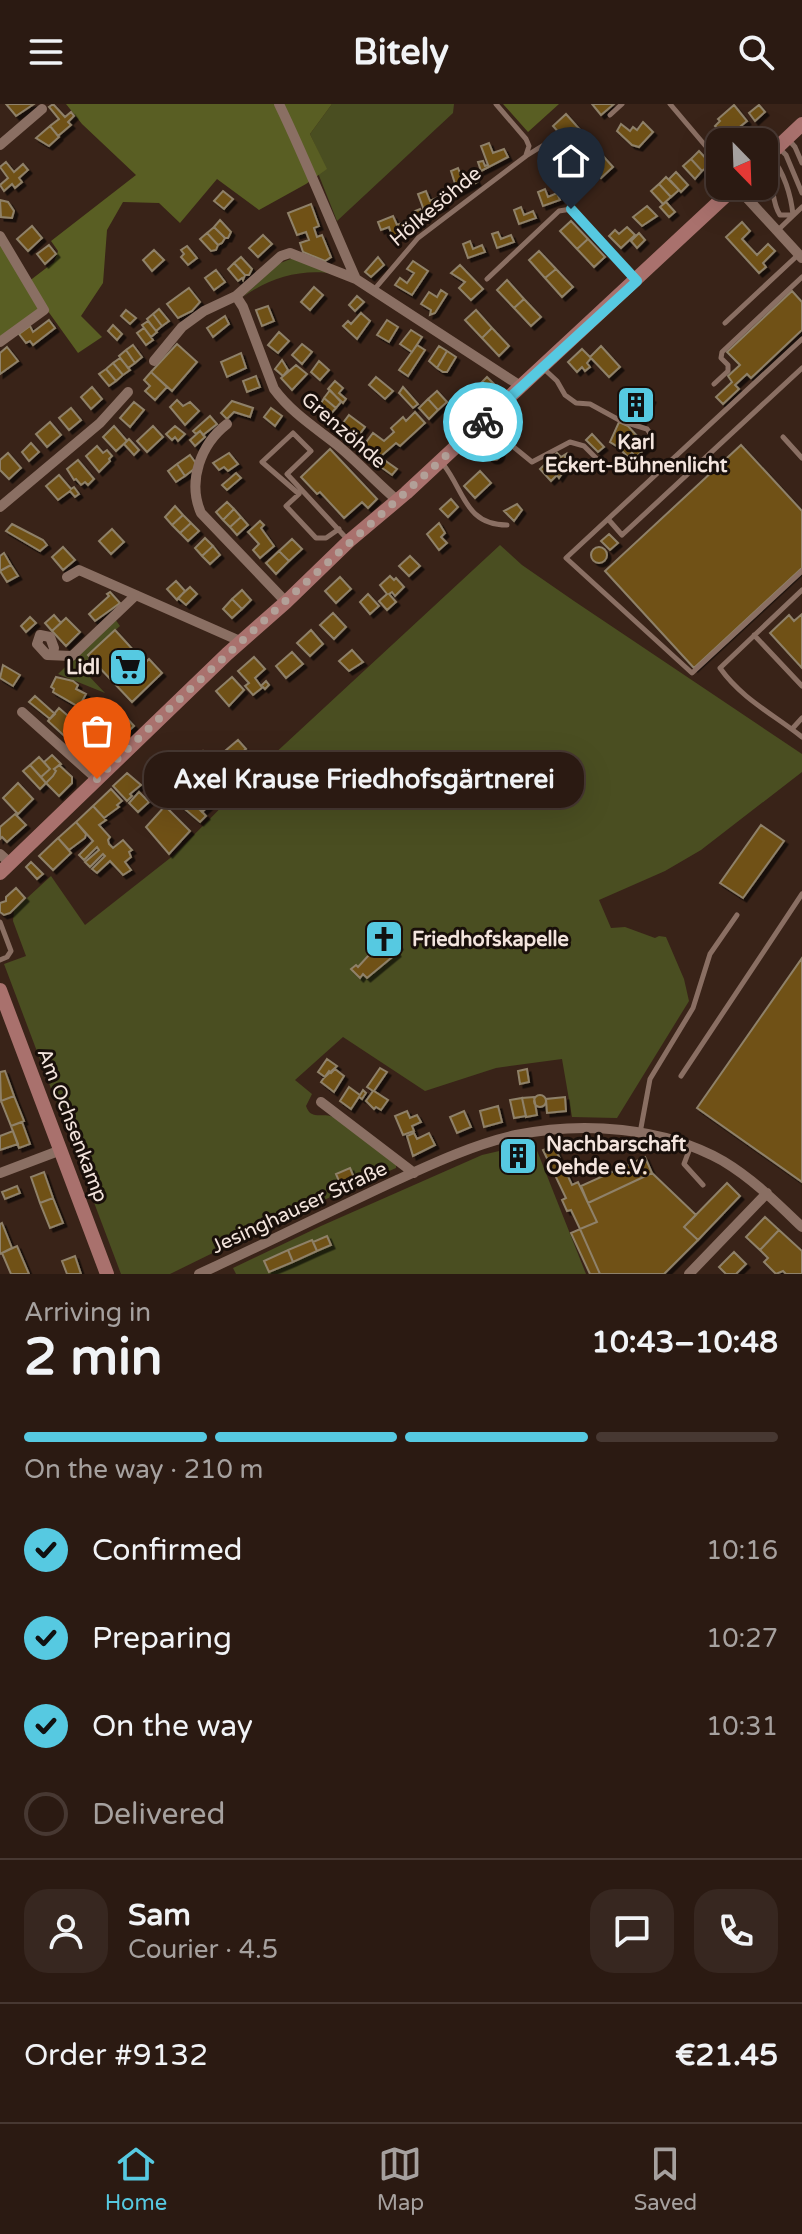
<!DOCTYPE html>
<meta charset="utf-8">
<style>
body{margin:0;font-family:"Varela Round",sans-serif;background:#372720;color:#f1f3f6;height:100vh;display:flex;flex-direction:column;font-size:30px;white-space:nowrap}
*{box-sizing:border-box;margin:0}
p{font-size:26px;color:#a6a19f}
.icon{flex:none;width:44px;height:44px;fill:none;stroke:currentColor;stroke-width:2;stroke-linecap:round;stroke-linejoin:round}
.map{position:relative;height:1170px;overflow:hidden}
.side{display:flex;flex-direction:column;background:#2b1a12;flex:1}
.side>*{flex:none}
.needle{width:52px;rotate:157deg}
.fabs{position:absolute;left:706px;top:24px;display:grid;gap:16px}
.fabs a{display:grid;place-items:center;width:72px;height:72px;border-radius:16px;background:#2b1a12;box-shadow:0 8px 32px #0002,0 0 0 2px #473832;font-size:40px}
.pin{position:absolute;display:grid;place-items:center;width:68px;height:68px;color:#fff;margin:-82px -34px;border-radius:50% 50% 50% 0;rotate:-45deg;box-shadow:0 0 8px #0007}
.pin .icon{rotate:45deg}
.courier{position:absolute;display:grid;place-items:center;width:80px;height:80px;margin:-40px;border:6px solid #56c9e1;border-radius:50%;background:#fff;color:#222;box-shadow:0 2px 10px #0007}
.bubble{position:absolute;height:56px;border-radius:24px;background:#2b1a12;box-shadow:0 8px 32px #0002,0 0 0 2px #473832;font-size:26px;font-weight:800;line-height:56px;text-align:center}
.head em{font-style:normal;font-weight:800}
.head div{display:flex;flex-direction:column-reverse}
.head{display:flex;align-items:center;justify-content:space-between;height:136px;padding:0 24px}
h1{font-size:52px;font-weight:800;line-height:60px}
.bar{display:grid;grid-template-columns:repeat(4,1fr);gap:12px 8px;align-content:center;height:96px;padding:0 24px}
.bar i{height:10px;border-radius:6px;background:#473832}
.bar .selected{background:#56c9e1}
.bar p{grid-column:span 4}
.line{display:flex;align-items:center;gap:20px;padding:0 24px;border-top:2px solid #473832}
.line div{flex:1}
.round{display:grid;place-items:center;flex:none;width:84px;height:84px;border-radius:24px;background:#372720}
ol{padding:0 24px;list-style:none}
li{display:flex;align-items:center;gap:24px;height:88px}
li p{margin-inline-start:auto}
li .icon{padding:8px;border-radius:50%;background:#56c9e1;color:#111;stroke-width:4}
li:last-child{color:#a6a19f}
li i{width:44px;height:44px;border:4px solid #473832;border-radius:50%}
header{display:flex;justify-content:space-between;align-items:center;height:104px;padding:0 24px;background:#2b1a12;font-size:36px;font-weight:800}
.tab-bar{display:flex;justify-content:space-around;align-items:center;height:112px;border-top:2px solid #473832;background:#2b1a12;font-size:22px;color:#a6a19f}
.tab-bar a{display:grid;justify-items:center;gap:4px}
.tab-bar .selected{color:#56c9e1}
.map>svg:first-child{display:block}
</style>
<header><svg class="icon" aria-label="menu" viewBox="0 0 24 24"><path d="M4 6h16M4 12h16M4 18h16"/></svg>Bitely<svg class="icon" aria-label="search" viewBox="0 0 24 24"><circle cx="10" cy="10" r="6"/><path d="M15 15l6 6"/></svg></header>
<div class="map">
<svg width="802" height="1170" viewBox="0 0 802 1170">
<defs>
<filter id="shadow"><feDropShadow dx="3.5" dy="3.5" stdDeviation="0" flood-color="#0009"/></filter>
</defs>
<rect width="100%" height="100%" fill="#392318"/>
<path fill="#4a4e21" d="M332 0H454L453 9 337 117 318 69 326 65 310 30Z
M293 154 336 170C303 164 270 173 243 193L278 160Z
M500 441 522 461 574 497 802 650V668L701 746 665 767 599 796 611 824 625 823 655 834 659 832 666 833 684 875 689 897 617 1014 572 1013 562 955 496 964 425 987 343 933 295 976 312 990 306 1002C311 1017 322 1008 333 1013 352 1022 379 1048 396 1061V1064L290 1111 170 1170H121L4 860 26 852 13 817 14 806 51 772 85 821 174 751 271 653Z
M115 515 120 522 88 551 91 554 85 560 90 566 88 571 105 589 58 570Z
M534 1039 586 1170H236L233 1164 321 1122 482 1051Z"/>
<path fill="#595e23" d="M66 0H332L310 30 327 65 306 80 259 106 217 75 180 119 159 99 123 98 107 126 103 179 81 212 102 233 78 249 45 203 0 236V137L28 178 54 158 58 147 51 137 136 71 82 20Z
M503 0H559L528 28Z"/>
<path fill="#6f5118" stroke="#8f8169" stroke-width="2" filter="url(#shadow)" d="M6 0H34L16 12Z
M53 0 65 13 71 8 74 12 68 18 71 21 58 32 50 22 59 15 49 3Z
M592 0H614L601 11Z
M734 1 747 17 731 30 727 26 722 30 715 22 720 17 718 15Z
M759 1 765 8 755 17 749 9Z
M566 10 582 28 569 40 553 22Z
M643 18 653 28 639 43 632 41 617 27 621 20 630 27 633 23 637 26Z
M50 22 59 33 49 42 36 34Z
M489 39 493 49 504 45 508 53 481 67 478 58 483 57 485 62 488 61 481 42Z
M594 42 613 63 601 74 585 57 591 51 588 48Z
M699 47 711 60 702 67 691 55Z
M691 55 702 67 695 75 683 62Z
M6 58 14 68 23 60 28 66 19 74 22 78 15 84 12 80 4 87 0 81 8 74 0 63Z
M458 64 462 74 473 70 477 78 451 92 447 84 452 82 455 88 457 86 451 67Z
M676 68 688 81 681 88 669 75Z
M666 73 679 86 671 93 659 80Z
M659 80 671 93 663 100 651 87Z
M545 85 548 93 557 89 560 96 543 102 538 88Z
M223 87 233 95 224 105 214 97Z
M426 87 430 97 441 92 445 101 418 115 415 107 420 105 422 110 425 109 418 90Z
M0 96 8 98 14 107 12 114 1 113Z
M666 98 675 108 669 113 660 103Z
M311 100 319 122 314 124 317 133 322 131 331 153 325 157 303 148 300 139 309 136 306 128 297 131 288 109Z
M647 102 657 112 642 122 633 113Z
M521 103 524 111 533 107 536 114 519 120 514 106Z
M393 112 397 121 408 117 412 126 393 136 389 123 381 126 378 118Z
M220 116 231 128 228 134H225L214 123Z
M571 117 588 135 577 145 560 127Z
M742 118 750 127 742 135 757 151 768 140 775 147 763 159 766 163 759 169 726 133Z
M32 122 42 134 28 147 17 135Z
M214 123 225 134 222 139 218 141 207 129Z
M627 123 635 131 621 144 609 132 615 126 619 130Z
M498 128 501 135 511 131 514 138 497 144 492 130Z
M207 129 218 141 216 146 211 147 200 135Z
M639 129 645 136 637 144 631 137Z
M263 131 272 140 258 153 249 144Z
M588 135 605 153 594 163 577 145Z
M470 137 473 145 482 141 485 148 468 154 463 140Z
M49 141 56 150 45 160 37 150Z
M187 142 197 154 188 161 181 153 184 150 181 146Z
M154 146 164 156 152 167 143 156Z
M539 147 556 165 545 174 529 156Z
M241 153 252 165 249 171H245L234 159Z
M378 153 384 161 371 173 365 168Z
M413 157 428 167 412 191 395 181 400 174 407 179 414 169 407 165Z
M234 159 245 171 243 176 242 174 238 177 228 165Z
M460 161 483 185 471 196 459 184 465 178 451 169Z
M556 165 573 183 562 193 545 174Z
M216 166 225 178 214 186 205 174Z
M507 176 524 195 514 204 497 186Z
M314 183 323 191 310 206 301 198Z
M189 184 200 198 192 207 178 214 167 200Z
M441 186 447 190 435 209 430 211 431 206 421 200 429 188 437 193Z
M792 187 802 198V226L751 274 747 270 735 281 739 285 723 300 716 293 732 278 728 272 740 261 727 248Z
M357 192 364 198 355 207 349 201Z
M524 195 541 213 531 222 514 204Z
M268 202 274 217 262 222 256 206Z
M159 205 169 217 162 222 153 210Z
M126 206 136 214 130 220 121 212Z
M476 206 492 224 482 234 465 216Z
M361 209 370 217 357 235 343 222 348 217 351 220Z
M153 210 162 222 156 227 147 215Z
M225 212 229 220 213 233 207 224Z
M49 216 55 224 33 241 30 237 26 239 19 230 30 222 33 228Z
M387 216 398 223 389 238 377 231Z
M148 217 157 228 151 233 142 221Z
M113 221 122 230 117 236 108 227Z
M144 224 153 236 146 241 137 229Z
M492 224 509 242 499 252 482 234Z
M411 226 422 233 412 248 400 240Z
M279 228 289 237 278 249 268 241Z
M177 240 197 258 172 287 151 268Z
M302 240 312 248 302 260 292 251Z
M133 241 142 253 135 259 126 246Z
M417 241 425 246 408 272 399 266Z
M439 242 447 247 437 264 429 257Z
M601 242 620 263 609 273 590 253Z
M7 243 18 257 0 270V249Z
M582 245 591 254 587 259 590 263 585 267 582 263 577 268 568 258Z
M126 246 135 259 128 264 119 252Z
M447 247 456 253 447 268H443L437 264Z
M241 249 246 264 227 273 221 258Z
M120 254 130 266 123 271 113 259Z
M282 256 288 266 283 272 275 265Z
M319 257 329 266 320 276 311 268Z
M113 259 123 271 116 277 106 265Z
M296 261 307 270 292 286 281 274Z
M106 265 116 277 109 282 99 270Z
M151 268 167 283 155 296 145 287 150 282 144 276Z
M256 272 260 283 247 288 243 277Z
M376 273 393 287 385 295 369 281Z
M487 273 496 282 481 296 473 287Z
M335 277 343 284 339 289 346 295 343 299 328 285Z
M92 283 102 295 91 305 81 293Z
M403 283 418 300 413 304 399 289Z
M630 284 652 295 642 318 620 307Z
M330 286 341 298 336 304 324 294Z
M437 287 447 298 438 306 428 295Z
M464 288 476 301 468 308 456 295Z
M324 294 336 304 330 311 319 303Z
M428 295 438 306 429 315 419 304Z
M177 296 183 302 190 298 199 307 185 321 170 303Z
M232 297 253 304 250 313 234 308 227 315 221 309Z
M134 298 144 306 130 323 120 314Z
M71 304 81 316 69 326 59 314Z
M271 304 282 312 275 322 264 313Z
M415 308 425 319 400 342 396 339 380 353 364 341 373 329 384 337 394 328 391 324 403 313 406 317Z
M349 311 365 323 356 335 340 323Z
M210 312 217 320 203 331 200 327 196 330 193 327Z
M50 318 61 331 47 343 36 330Z
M619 318 628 322 647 343 636 353 632 349 628 353 618 343 610 338Z
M114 322 127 337 116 347 103 333Z
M153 322 163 333 147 348 137 337Z
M175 322 185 330 178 337 175 333 172 336 166 330Z
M200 327 205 333 195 342 190 336Z
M592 330 604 343 598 348 586 336Z
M129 335 139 346 134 351 124 340Z
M31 339 39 348 29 357 22 348Z
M741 341 802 407V464L694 564 605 467Z
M487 349a7 7 0 1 1 14 0a7 7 0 1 1-14 0Z
M97 342 103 349 107 346 112 352 109 355 110 357 99 368 86 352Z
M330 345 377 395 368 404 362 398 344 414 320 388 317 390 301 373Z
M8 349 21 364 9 375 0 366V356Z
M229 349 238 360 228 367 224 363 219 366 213 359Z
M557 349 561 353 566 350 564 357 568 361 559 374 557 371 551 377 540 365Z
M190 351 198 362 185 372 177 360Z
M380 353 397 365 392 371 374 358Z
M78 356 94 375 88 381 85 378 81 381 76 375 74 376 67 365Z
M177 360 185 372 176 378 168 367Z
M480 367 491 379 475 394 464 382Z
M236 369 241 374 227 386 222 381Z
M59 371 71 385 74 383 79 390 75 393 70 387 58 396 46 382Z
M451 395 458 403 448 413 440 405Z
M227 398 234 405 223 416 216 408Z
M517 400 522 406 514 417 504 407Z
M175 402 183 411 172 421 165 413Z
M234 405 241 413 230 423 223 416Z
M183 411 191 419 180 429 172 421Z
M241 413 248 421 237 431 230 423Z
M260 417 264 421 261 424 274 442 260 454 253 446 259 440 248 428Z
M191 419 199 427 188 437 180 429Z
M439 419 445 429 441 433 447 439 439 446 427 430Z
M12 420 43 436 47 441 40 447 6 427Z
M112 425 124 438 111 450 99 437Z
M609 430 618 439 610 446 601 437Z
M205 434 213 442 202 452 195 444Z
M292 435 302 445 289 457 279 447Z
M213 442 220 451 210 460 202 452Z
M63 443 75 456 63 466 52 453Z
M591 451a8 8 0 1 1 16 0a8 8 0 1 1-16 0Z
M279 447 289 457 276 470 266 459Z
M4 449 11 461 0 467V452Z
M410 452 420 462 409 472 399 462Z
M11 461 18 472 7 478 0 467Z
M390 472 394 476 396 474 404 483 395 492 392 488 389 490 396 498 387 506 379 497 387 490 380 481Z
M340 473 351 485 336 499 325 487Z
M176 477 185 487 177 496 167 485Z
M190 483 197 490 186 501 178 494Z
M242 486 251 496 242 505 232 495Z
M110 488 120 499 95 517 89 510 109 492 107 490Z
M368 490 379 502 370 510 360 498Z
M232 495 242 505 232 514 223 505Z
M333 509 346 523 334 535 320 521Z
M802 510V564L770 529 789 511 794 517Z
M54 511 61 519 52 527 45 519Z
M30 513 36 519 26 528 21 522Z
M66 514 80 528 66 542 52 527Z
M115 526 145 559 149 555 162 569 132 598 96 560 90 566 84 560 91 554 88 551Z
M311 526 323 540 310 552 297 539Z
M352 546 363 558 349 567 339 557Z
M292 548 303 560 286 574 276 562Z
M254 553 265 565 255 574 261 582 266 577 269 581 265 585 263 583 253 591 245 582 249 579 238 567Z
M3 561 20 571 13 582 0 574Z
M56 573 73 577 78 581 76 585 86 590 79 603 53 588 54 585 51 583Z
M232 573 244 586 229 602 216 587Z
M35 592 55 610 50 615 29 598Z
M59 604 82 624 70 637 48 617Z
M123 610 134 622 120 635 108 623Z
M104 621 120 635 104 651 89 635Z
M238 636 246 645 225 662 218 653Z
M203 647 214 659 193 678 196 682 187 690 192 694 196 690 198 692 192 697 206 712 200 718 167 690 185 674 180 668Z
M52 651 61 660 54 665 56 667 53 672 46 679 41 673 50 665 44 658Z
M39 653 50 665 41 673 30 661Z
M157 658 176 679 171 683 149 664Z
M30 661 46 679 40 685 23 667Z
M59 661 72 673V679L59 692 46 679 53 672 56 667 54 665Z
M127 669 141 681 130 690 132 692 127 697 113 682Z
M225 669 234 679 213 698 207 692 213 686 210 683Z
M18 679 33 695 18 710 3 694Z
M111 685 122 697 117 701 119 703 104 714 93 702Z
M139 688 149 698 138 708 129 699Z
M203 688 213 698 202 708 192 697Z
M93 702 106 716 99 721 110 733 108 736 109 740 113 744 123 736 132 746 129 748 131 753 125 758 131 766 123 771 110 757 97 769 92 765 105 752 103 750 90 763 85 758 99 746 97 743 84 756 79 751 93 737 76 718Z
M165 702 190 727 169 750 146 723Z
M15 710 26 721 7 738 2 733 0 735V723Z
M76 718 86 730 85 734 69 746 58 734Z
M761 721 784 737 743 794 720 779Z
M58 734 71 749 53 766 39 752Z
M31 758 43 770 37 775 26 763Z
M16 784 25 794 10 809 4 811 0 808V799L6 797V793Z
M384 821 399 842 388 851 371 830 375 833 386 825Z
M379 840 388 851 394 845 397 849 367 874 363 870 360 874 351 865 356 861 358 863Z
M802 854V1078L697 1004Z
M327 955 337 962 325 973 318 968Z
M380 964 387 968 374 987 388 996 381 1006 376 1003 374 1005 366 997 373 987 367 983Z
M335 965 344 972 334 988 321 978 329 967 331 969Z
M527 965 529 978 520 980 518 967Z
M5 967 14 992 1 997 0 968Z
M349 983 360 991 363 986 366 989 362 995 359 993 351 1005 340 997Z
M534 997a6 6 0 1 1 12 0a6 6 0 1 1-12 0Z
M14 992 24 1017 11 1022 1 997Z
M534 993 537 1011 526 1013 522 994Z
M565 993 566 1007 547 1009 546 995Z
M522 994 526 1012 514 1014 510 996Z
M498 1002 502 1018 484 1023 480 1007Z
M407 1007 410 1014 417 1011 421 1018 412 1022 414 1027 403 1031 395 1012Z
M464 1007 471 1023 457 1029 450 1013Z
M22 1018 30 1040 19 1044 11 1022Z
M13 1027 18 1040 0 1046V1032Z
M414 1029 417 1035 429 1029 435 1041 413 1052 407 1032Z
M554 1042 572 1081 578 1078 597 1118 580 1125 571 1106 567 1107 562 1096 566 1094 543 1046Z
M645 1053 652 1069 588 1099 581 1082Z
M350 1064 355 1076 341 1082 336 1070Z
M44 1068 53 1094 40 1099 31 1073Z
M652 1069 696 1111 684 1123 698 1136 664 1170H600L580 1125 597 1118 588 1099Z
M727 1079 740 1092 698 1136 684 1123Z
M17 1082 20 1089 5 1095 2 1088Z
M53 1094 63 1119 50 1124 40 1099Z
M765 1113 779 1126 760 1146 746 1133Z
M2 1119 12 1144 0 1150V1120Z
M580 1125 600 1170H590L571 1129Z
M779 1126 802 1147V1170H786L783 1167 776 1170 764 1158 768 1154 760 1146Z
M327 1132 331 1141 317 1147 313 1138Z
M312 1136 317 1147 293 1158 288 1146Z
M17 1142 29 1170H11L2 1149Z
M288 1146 293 1158 269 1168 264 1157Z
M734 1148 746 1160 736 1170H726L719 1163Z
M75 1152 81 1170H67L62 1157Z"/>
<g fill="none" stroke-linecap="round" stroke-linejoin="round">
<path stroke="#8a6f63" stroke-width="5" d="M496 0 526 35 529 42 526 51
M670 0 720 59
M610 11 622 0
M788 35 795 43 802 59
M779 44 786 51 802 89
M771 53C784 68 791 91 793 111
M764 60C776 80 770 96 780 111H793
M777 127 802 103
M487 175 559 107 571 105 633 173
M373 187 418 134 526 52 555 34
M725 219 798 151
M802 235 566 454 692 569 802 467
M543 264 557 277 565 291 576 299 590 300 621 317 647 325 652 332 650 337
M714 280 728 267V261L721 254 722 248 802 173
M474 326 482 333 510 340 532 358 570 338 584 342 602 360
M783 333 802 354
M443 360C464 386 465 421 507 421
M608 415 622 431 802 264
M339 425 326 434H316L286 402 299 390 262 358 293 329 311 347 287 370 348 436
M802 486 720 564C742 595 773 610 802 633
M754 531 802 582
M792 625 802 614
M0 818 11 847 7 853 0 856
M681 972 802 790
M640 1029 650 975 693 904 710 850 737 811
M690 1044 684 1060 703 1081"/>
<path stroke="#8a6f63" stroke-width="10" d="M279 0C307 58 330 117 356 175
M0 41 42 5
M736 82 802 154
M0 132 44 206 0 238
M236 192 243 203 274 285C291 308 313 322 336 340 357 357 376 378 397 396
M154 257 182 223 204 207 236 192 281 152 290 149 356 175 522 283
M227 320C201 340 187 377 201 409L286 498
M0 403 100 319 128 288
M67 473 79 466 240 537
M53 549 54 544 50 533 40 531 37 540 47 551 72 552 136 491
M22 608 97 675
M0 750 10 759
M321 998 414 1069
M0 1069 61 1046
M199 1170C265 1140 330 1107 397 1076 434 1059 475 1040 516 1031 583 1017 663 1023 723 1057 753 1075 777 1099 802 1123
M689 1170 767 1089"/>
<path stroke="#a9716d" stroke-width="14" d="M764 56 802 20
M0 769 227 550 286 498 349 437 406 389 736 82
M0 886 107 1170"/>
</g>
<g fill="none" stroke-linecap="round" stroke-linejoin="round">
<path stroke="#b2a098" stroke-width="8" stroke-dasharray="0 14.4" d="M97 675C222 551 354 436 483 318"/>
<path stroke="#56c9e1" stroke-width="10" d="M483 318 637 177 571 105"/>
</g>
<defs>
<g id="building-square" transform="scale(2)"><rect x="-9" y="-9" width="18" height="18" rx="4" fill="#56c9e1" stroke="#190f0a"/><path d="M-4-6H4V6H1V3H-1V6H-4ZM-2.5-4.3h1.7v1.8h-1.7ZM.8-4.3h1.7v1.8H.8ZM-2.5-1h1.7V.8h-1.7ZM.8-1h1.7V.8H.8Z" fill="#111"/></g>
<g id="supermarket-square" transform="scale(2)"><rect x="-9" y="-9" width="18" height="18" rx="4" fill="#56c9e1" stroke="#190f0a"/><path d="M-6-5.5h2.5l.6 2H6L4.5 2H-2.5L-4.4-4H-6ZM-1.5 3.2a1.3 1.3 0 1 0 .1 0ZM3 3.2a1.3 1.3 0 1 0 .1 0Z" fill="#111"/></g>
<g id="church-square" transform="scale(2)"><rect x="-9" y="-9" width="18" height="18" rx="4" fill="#56c9e1" stroke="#190f0a"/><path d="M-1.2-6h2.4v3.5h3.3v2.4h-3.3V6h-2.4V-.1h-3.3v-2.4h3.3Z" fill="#111"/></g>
</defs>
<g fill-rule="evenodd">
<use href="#building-square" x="636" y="301"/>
<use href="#supermarket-square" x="128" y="563"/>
<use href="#church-square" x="384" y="835"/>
<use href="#building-square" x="518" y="1052"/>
</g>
<g text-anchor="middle" stroke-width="6" stroke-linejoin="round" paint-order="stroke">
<g font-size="20" fill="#f3e4dd" stroke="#190f0a">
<text transform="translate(435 102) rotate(-40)" y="7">Hölkesöhde</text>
<text transform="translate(344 326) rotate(41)" y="7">Grenzöhde</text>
<text transform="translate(73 1021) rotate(69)" y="7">Am Ochsenkamp</text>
<text transform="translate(299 1103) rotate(-25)" y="7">Jesinghauser Straße</text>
</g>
<g font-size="20" font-weight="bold" fill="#f3e4dd" stroke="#190f0a" text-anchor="start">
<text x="636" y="345" text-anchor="middle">Karl<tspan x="636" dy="23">Eckert-Bühnenlicht</tspan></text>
<text x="100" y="570" text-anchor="end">Lidl</text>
<text x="412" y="842">Friedhofskapelle</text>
<text x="546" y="1047">Nachbarschaft<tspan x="546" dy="23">Oehde e.V.</tspan></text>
</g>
</g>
</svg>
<div class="fabs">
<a><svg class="needle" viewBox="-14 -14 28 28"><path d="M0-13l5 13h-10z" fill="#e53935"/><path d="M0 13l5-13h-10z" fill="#a6a19f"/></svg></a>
</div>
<div class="pin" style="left:97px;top:675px;background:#ea580c"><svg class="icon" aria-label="bag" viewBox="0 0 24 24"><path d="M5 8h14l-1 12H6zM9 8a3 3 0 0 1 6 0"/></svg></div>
<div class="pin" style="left:571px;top:105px;background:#1f2937"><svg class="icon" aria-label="home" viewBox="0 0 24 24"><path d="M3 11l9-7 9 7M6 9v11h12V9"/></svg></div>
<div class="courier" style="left:483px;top:318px"><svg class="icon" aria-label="bike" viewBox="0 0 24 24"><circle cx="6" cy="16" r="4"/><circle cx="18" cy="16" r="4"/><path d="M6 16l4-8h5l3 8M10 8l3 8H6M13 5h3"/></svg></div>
<div class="bubble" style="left:144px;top:648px;width:440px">Axel Krause Friedhofsgärtnerei</div>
</div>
<section class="side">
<div class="head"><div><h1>2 min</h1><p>Arriving in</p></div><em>10:43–10:48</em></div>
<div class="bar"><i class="selected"></i><i class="selected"></i><i class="selected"></i><i></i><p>On the way · 210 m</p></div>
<ol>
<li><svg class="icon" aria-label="check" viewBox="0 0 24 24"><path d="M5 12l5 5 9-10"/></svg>Confirmed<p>10:16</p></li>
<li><svg class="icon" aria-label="check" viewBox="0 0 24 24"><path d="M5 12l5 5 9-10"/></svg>Preparing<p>10:27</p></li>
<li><svg class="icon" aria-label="check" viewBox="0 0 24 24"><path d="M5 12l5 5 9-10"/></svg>On the way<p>10:31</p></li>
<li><i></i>Delivered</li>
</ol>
<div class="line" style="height:144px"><a class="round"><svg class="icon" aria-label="person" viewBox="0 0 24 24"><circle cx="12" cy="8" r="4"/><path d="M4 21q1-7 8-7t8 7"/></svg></a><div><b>Sam</b><p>Courier · 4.5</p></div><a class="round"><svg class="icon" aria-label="chat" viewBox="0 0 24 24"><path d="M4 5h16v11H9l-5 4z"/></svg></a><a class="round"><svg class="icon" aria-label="phone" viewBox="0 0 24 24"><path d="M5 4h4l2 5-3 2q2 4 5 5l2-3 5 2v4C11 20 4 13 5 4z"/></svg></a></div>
<div class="line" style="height:104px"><div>Order #9132</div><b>€21.45</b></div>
</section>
<nav class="tab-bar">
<a class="selected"><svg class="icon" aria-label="home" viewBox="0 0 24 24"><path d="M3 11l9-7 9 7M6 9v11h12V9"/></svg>Home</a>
<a><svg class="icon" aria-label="map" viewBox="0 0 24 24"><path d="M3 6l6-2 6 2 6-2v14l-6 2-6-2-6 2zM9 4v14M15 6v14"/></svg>Map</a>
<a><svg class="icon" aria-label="saved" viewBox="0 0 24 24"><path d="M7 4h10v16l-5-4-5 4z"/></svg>Saved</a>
</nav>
